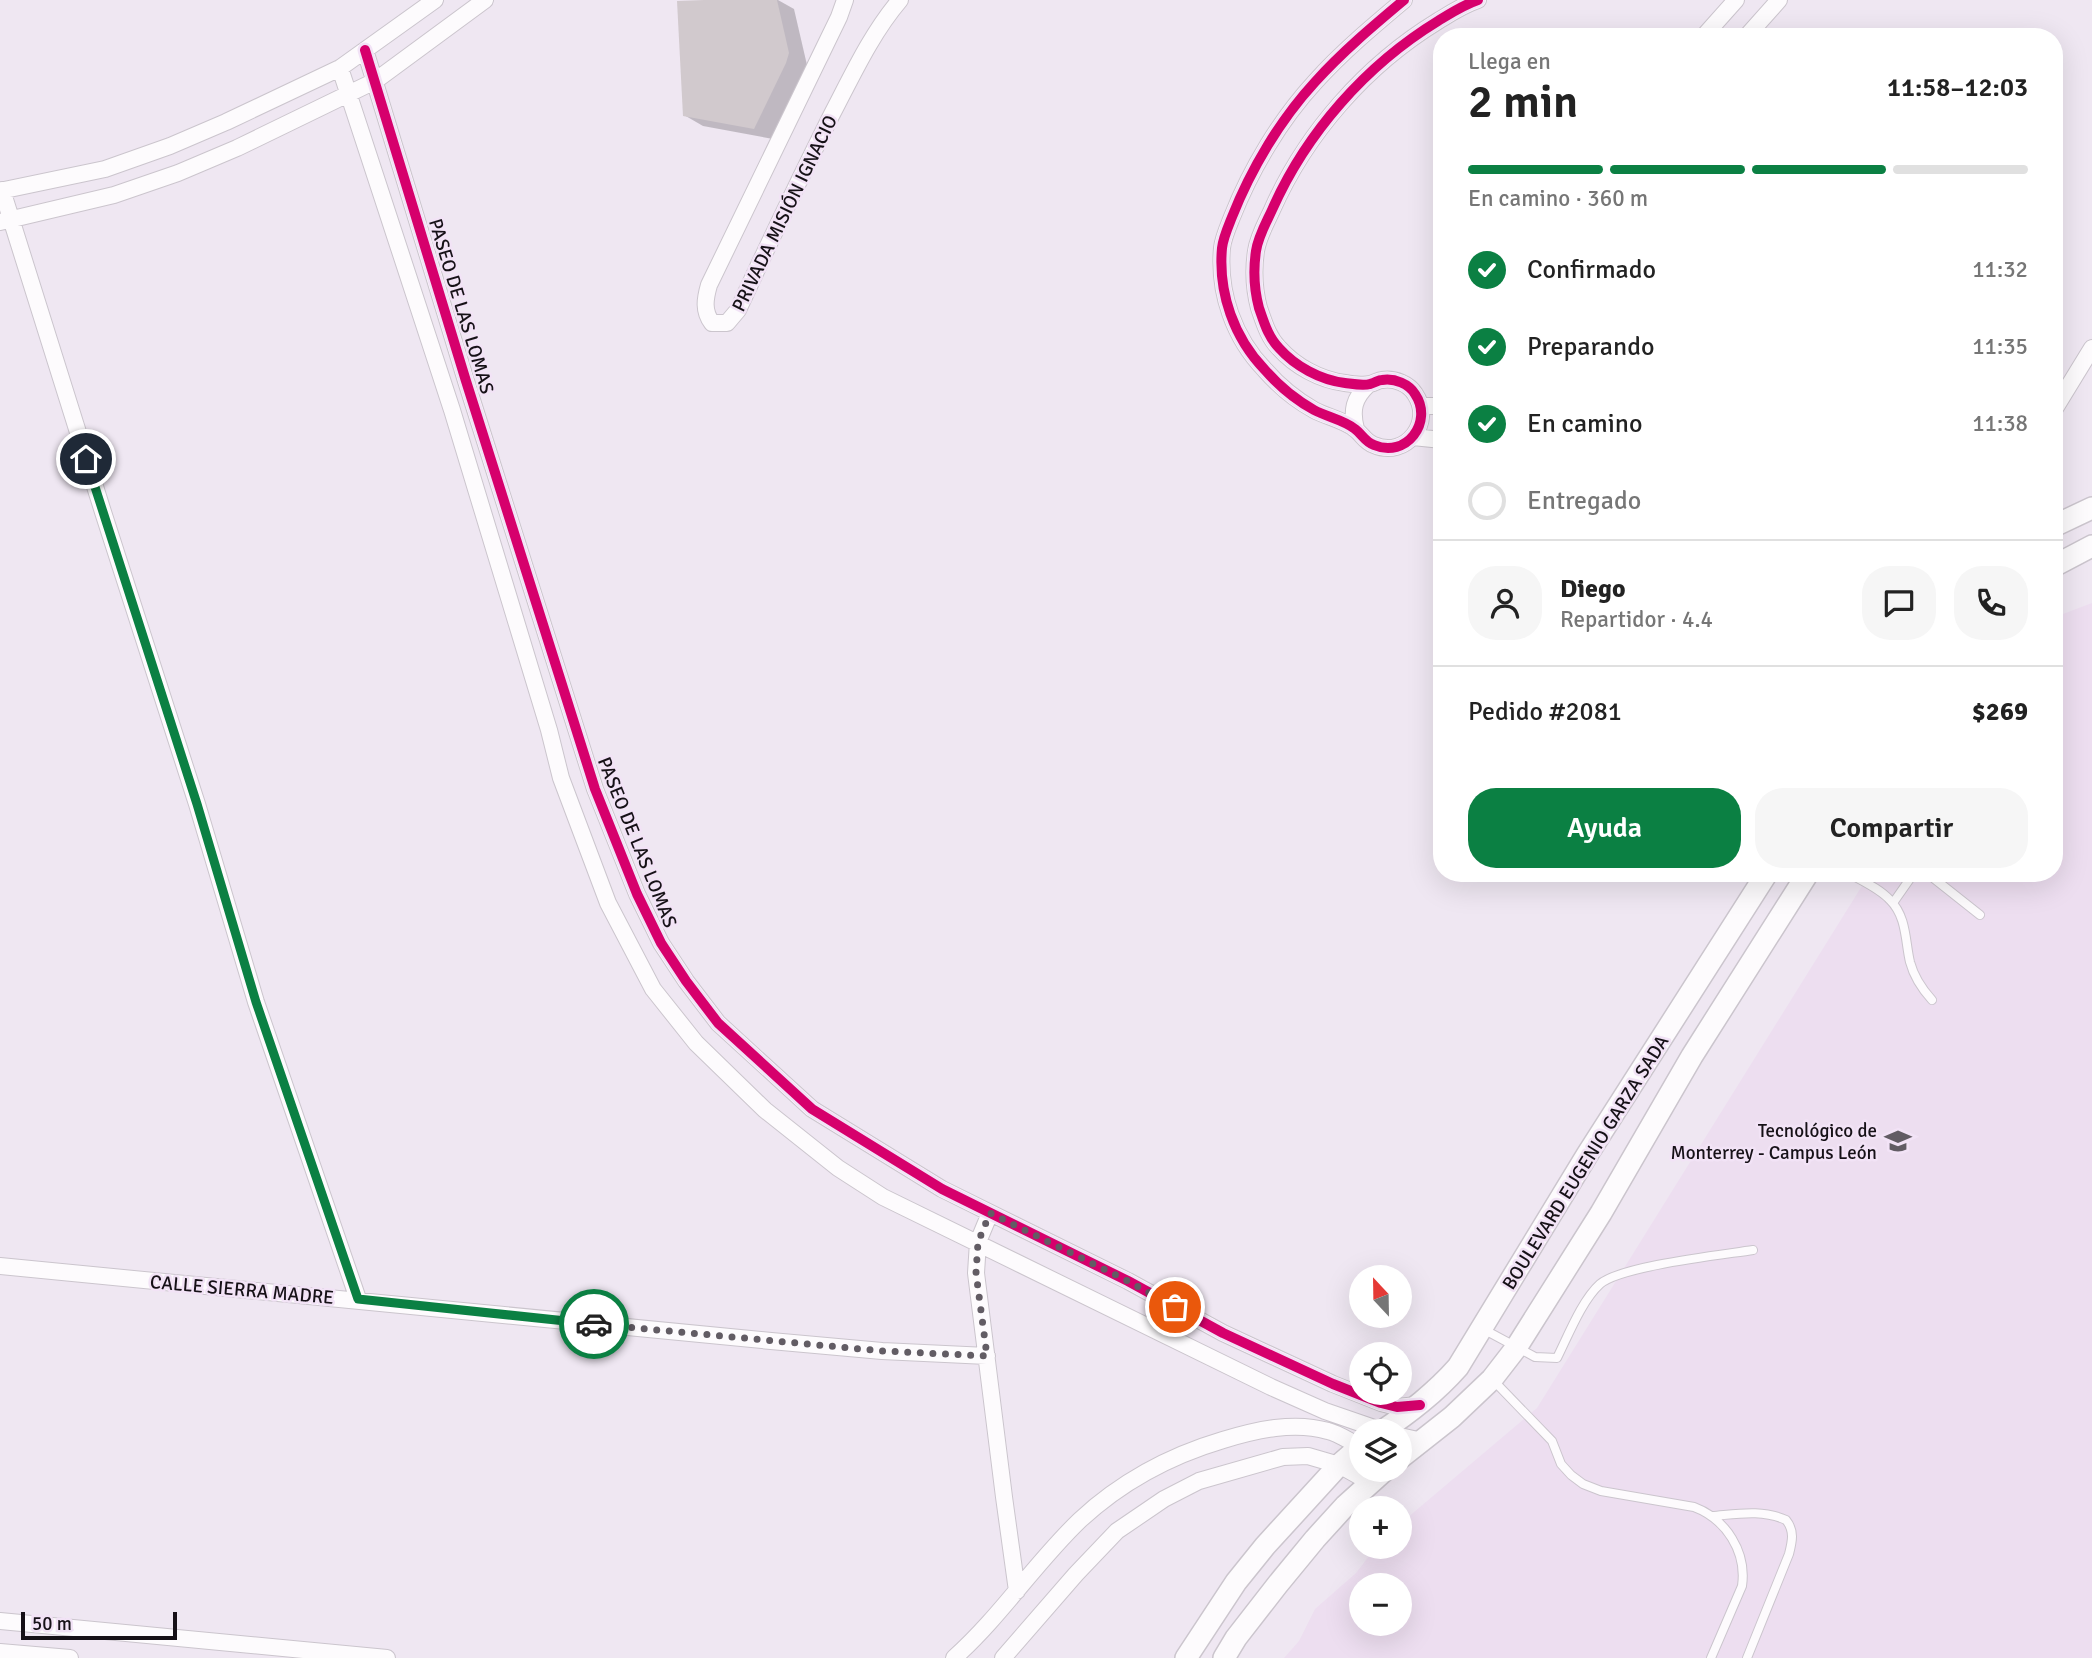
<!DOCTYPE html>
<html lang="es">
<meta charset="utf-8">
<style>
body{margin:0;font-family:Signika,sans-serif;background:#f6f6f6;color:#222;height:100vh;display:flex;flex-direction:column;font-size:26px;white-space:nowrap}
*{box-sizing:border-box;margin:0}
p{font-size:23px;color:#767676}
.icon{flex:none;width:38px;height:38px;fill:none;stroke:currentColor;stroke-width:2;stroke-linecap:round;stroke-linejoin:round}
.map{position:relative;flex:1;overflow:hidden}
.side{position:absolute;left:1433px;top:28px;width:630px;height:854px;display:flex;flex-direction:column;background:#fff;border-radius:28px;box-shadow:0 7px 28px #0002}
.side>*{flex:none}
.needle{width:46px;rotate:338deg}
.fabs{position:absolute;left:1349px;top:1265px;display:grid;gap:14px}
.fabs a{display:grid;place-items:center;width:63px;height:63px;border-radius:50%;background:#fff;box-shadow:0 7px 28px #0002;font-size:35px}
.scale{position:absolute;left:21px;bottom:18px;width:156px;box-sizing:border-box;padding-left:7px;border:4px solid #161117;border-top:0;font-size:19px;line-height:24px;white-space:nowrap;color:#161117;-webkit-text-stroke:5px #f2e3f6;paint-order:stroke}
.pin{position:absolute;display:grid;place-items:center;width:60px;height:60px;color:#fff;margin:-30px;border:4px solid #fff;border-radius:50%;box-shadow:0 2px 7px #0007}
.courier{position:absolute;display:grid;place-items:center;width:70px;height:70px;margin:-35px;border:5px solid #0b8043;border-radius:50%;background:#fff;color:#222;box-shadow:0 2px 9px #0007}
.headline em{font-style:normal;font-weight:600}
.headline div{display:flex;flex-direction:column-reverse}
.headline{display:flex;align-items:center;justify-content:space-between;height:119px;padding:0 35px}
h1{font-size:46px;font-weight:600;line-height:52px}
.bar{display:grid;grid-template-columns:repeat(4,1fr);gap:10px 7px;align-content:center;height:84px;padding:0 35px}
.bar i{height:9px;border-radius:5px;background:#e0e0e0}
.bar .active{background:#0b8043}
.bar p{grid-column:span 4}
.line{display:flex;align-items:center;gap:18px;padding:0 35px;border-top:2px solid #e0e0e0}
.line div{flex:1}
.round{display:grid;place-items:center;flex:none;width:74px;height:74px;border-radius:28px;background:#f6f6f6}
ol{padding:0 35px;list-style:none}
li{display:flex;align-items:center;gap:21px;height:77px}
li p{margin-inline-start:auto}
li .icon{padding:7px;border-radius:50%;background:#0b8043;color:#fff;stroke-width:4}
li:last-child{color:#767676}
li i{width:38px;height:38px;border:4px solid #e0e0e0;border-radius:50%}
.cta{display:flex;gap:14px;margin-top:auto;padding:14px 35px}
.cta a{flex:1;height:80px;border-radius:28px;background:#0b8043;color:#fff;font-size:28px;font-weight:600;line-height:80px;text-align:center}
.cta a+a{background:#f6f6f6;color:#222}
.map>svg:first-child{display:block}
</style>
<div class="map">
<svg width="2092" height="1658" viewBox="0 0 2092 1658">
<rect width="100%" height="100%" fill="#efe7f2"/>
<path fill="#eddef0" fill-rule="evenodd" d="M2092 603V1658H1284L1299 1641 1315 1609 1356 1573 1376 1547H1400V1524L1537 1408 1870 873H2054L2055 617ZM1362 1586H1400V1624H1362Z"/>
<path fill="#0003" d="M741 0H778L794 9 807 65 804 74 773 139 703 126 684 115Z"/>
<path fill="#d1c9cd" d="M704 0H777L789 53 786 63 754 129 683 116 677 1Z"/>
<g fill="none" stroke-linecap="round" stroke-linejoin="round">
<g stroke="#cbc5cd" stroke-width="10">
<path id="service" d="M1848 873C1862 881 1879 888 1890 900 1907 917 1905 941 1910 962 1914 977 1922 989 1932 1000
M1927 873 1980 915
M1893 903 1914 873
M1483 1329 1535 1357 1557 1358C1568 1336 1582 1300 1600 1284 1621 1266 1721 1255 1753 1250
M1492 1379 1552 1441 1561 1464 1571 1475 1583 1484 1601 1491 1694 1507C1726 1519 1747 1552 1742 1586L1711 1658
M1712 1516C1737 1514 1762 1509 1786 1520 1795 1531 1792 1542 1789 1554L1747 1658"/>
</g>
<g stroke="#cbc5cd" stroke-width="18">
<path id="minor" d="M845 0 839 17 709 285C705 299 703 311 712 323H727L738 310C768 245 799 180 831 116 852 76 871 34 900 0
M1404 0C1373 26 1342 52 1315 82 1280 120 1251 169 1232 217 1228 227 1223 238 1222 248 1218 293 1234 338 1265 370 1279 386 1296 400 1314 410 1327 417 1344 420 1355 429 1362 434 1365 442 1374 445 1406 459 1434 422 1415 394 1409 384 1395 378 1382 380 1378 380 1375 383 1370 384 1363 386 1353 384 1345 383 1320 380 1295 366 1279 348 1268 337 1264 322 1259 308 1254 289 1253 271 1256 251 1258 237 1266 223 1272 210 1306 133 1366 65 1438 21 1451 13 1463 5 1478 0
M1703 37 1736 0
M1746 37 1779 0
M365 50 466 381 595 789 637 894 661 943 686 981 718 1023 812 1109 942 1189 1128 1281 1223 1333 1333 1384 1381 1403 1397 1407 1417 1405
M340 68 452 410 549 730 561 778 608 903 653 989 696 1043 765 1110 838 1168 883 1197 1271 1387 1325 1411 1386 1432
M2 190 103 512 197 804 256 1002 358 1299
M0 191 105 169 170 146 226 122 340 68 435 0
M0 222 114 195 178 173 237 148 375 81 485 0
M1421 406H1442
M2054 410 2092 348
M1356 429C1351 410 1354 398 1368 385
M1413 437 1442 440
M990 1213 978 1242 976 1273 1004 1497 1017 1591
M0 1266 771 1341 882 1351 987 1356
M1400 1436 1422 1441
M0 1621 387 1658
M0 1652 70 1658
M954 1658C1001 1616 1035 1563 1080 1520 1122 1481 1169 1456 1223 1440 1256 1430 1294 1421 1328 1431 1340 1434 1350 1442 1362 1447
M1003 1658 1076 1574 1117 1531 1164 1499 1199 1481 1283 1457 1308 1456 1339 1465 1371 1483"/>
</g>
<g stroke="#cbc5cd" stroke-width="24">
<path id="tertiary" d="M2054 526 2092 508
M2054 566 2092 546
M1381 1432C1410 1412 1435 1393 1458 1367L1587 1155 1767 873
M1400 1458 1452 1417 1492 1379 1516 1348 1601 1213 1692 1056 1808 873
M1186 1658 1236 1582 1265 1546 1339 1465 1362 1445
M1224 1658 1236 1638 1278 1584 1315 1539 1345 1506 1385 1470"/>
</g>
<use href="#service" stroke="#fdfbfd" stroke-width="8"/>
<use href="#minor" stroke="#fdfbfd" stroke-width="16"/>
<use href="#tertiary" stroke="#fdfbfd" stroke-width="21"/>
<g stroke="#f2e3f6" stroke-width="15">
<path id="cycleway" d="M1404 0C1373 26 1342 52 1315 82 1280 120 1251 169 1232 217 1228 227 1223 238 1222 248 1218 293 1234 338 1265 370 1279 386 1296 400 1314 410 1327 417 1344 420 1355 429 1362 434 1365 442 1374 445 1406 459 1434 422 1415 394 1409 384 1395 378 1382 380 1378 380 1375 383 1370 384 1363 386 1353 384 1345 383 1320 380 1295 366 1279 348 1268 337 1264 322 1259 308 1254 289 1253 271 1256 251 1258 237 1266 223 1272 210 1306 133 1366 65 1438 21 1451 13 1463 5 1478 0
M365 50 466 381 595 789 637 894 661 943 686 981 718 1023 812 1109 942 1189 1128 1281 1223 1333 1333 1384 1381 1403 1397 1407 1420 1405"/>
</g>
<use href="#cycleway" stroke="#d6006c" stroke-width="10"/>
</g>
<g fill="none" stroke-linecap="round" stroke-linejoin="round">
<path stroke="#625c64" stroke-width="7" stroke-dasharray="0 12.6" d="M594 1324 882 1351 987 1356 976 1273 978 1242 990 1213 1128 1281 1175 1307"/>
<path stroke="#0b8043" stroke-width="9" d="M86 459 197 804 256 1002 358 1299 594 1324"/>
</g>
<defs>
<g id="university-bare" transform="scale(2.1)"><path d="M0-5L7-2L0 1L-7-2ZM-4 1L0 2.5L4 1V4Q0 6-4 4Z" fill="#625c64" stroke="#f2e3f6" stroke-width="2.5" paint-order="stroke"/></g>
</defs>
<g fill-rule="evenodd">
<use href="#university-bare" x="1898" y="1141"/>
</g>
<g text-anchor="middle" stroke-width="5" stroke-linejoin="round" paint-order="stroke">
<g font-size="19" fill="#161117" stroke="#f2e3f6">
<text transform="translate(784 213) rotate(-64)" y="7">PRIVADA MISIÓN IGNACIO</text>
<text transform="translate(462 306) rotate(73)" y="7">PASEO DE LAS LOMAS</text>
<text transform="translate(638 842) rotate(68)" y="7">PASEO DE LAS LOMAS</text>
<text transform="translate(1585 1162) rotate(-58)" y="7">BOULEVARD EUGENIO GARZA SADA</text>
<text transform="translate(242 1289) rotate(5)" y="7">CALLE SIERRA MADRE</text>
</g>
<g font-size="19" fill="#161117" stroke="#f2e3f6" text-anchor="end">
<text x="1877" y="1137">Tecnológico de<tspan x="1877" dy="22">Monterrey - Campus León</tspan></text>
</g>
</g>
</svg>
<div class="fabs">
<a><svg class="needle" viewBox="-14 -14 28 28"><path d="M0-13l5 13h-10z" fill="#e53935"/><path d="M0 13l5-13h-10z" fill="#767676"/></svg></a>
<a><svg class="icon" aria-label="locate" viewBox="0 0 24 24"><circle cx="12" cy="12" r="6"/><path d="M12 2v4M12 18v4M2 12h4M18 12h4"/></svg></a>
<a><svg class="icon" aria-label="layers" viewBox="0 0 24 24"><path d="M12 4l9 5-9 5-9-5zM3 14l9 5 9-5"/></svg></a>
<a>+</a>
<a>−</a>
</div>
<div class="scale">50 m</div>
<div class="pin" style="left:1175px;top:1307px;background:#ea580c"><svg class="icon" aria-label="bag" viewBox="0 0 24 24"><path d="M5 8h14l-1 12H6zM9 8a3 3 0 0 1 6 0"/></svg></div>
<div class="pin" style="left:86px;top:459px;background:#1f2937"><svg class="icon" aria-label="home" viewBox="0 0 24 24"><path d="M3 11l9-7 9 7M6 9v11h12V9"/></svg></div>
<div class="courier" style="left:594px;top:1324px"><svg class="icon" aria-label="car" viewBox="0 0 24 24"><path d="M5 17H2v-5l4-1 3-4h7l3 4 3 1v5h-3M9 17h6M6 11h13"/><circle cx="7" cy="17" r="2"/><circle cx="17" cy="17" r="2"/></svg></div>
<section class="side">
<div class="headline"><div><h1>2 min</h1><p>Llega en</p></div><em>11:58–12:03</em></div>
<div class="bar"><i class="active"></i><i class="active"></i><i class="active"></i><i></i><p>En camino · 360 m</p></div>
<ol>
<li><svg class="icon" aria-label="check" viewBox="0 0 24 24"><path d="M5 12l5 5 9-10"/></svg>Confirmado<p>11:32</p></li>
<li><svg class="icon" aria-label="check" viewBox="0 0 24 24"><path d="M5 12l5 5 9-10"/></svg>Preparando<p>11:35</p></li>
<li><svg class="icon" aria-label="check" viewBox="0 0 24 24"><path d="M5 12l5 5 9-10"/></svg>En camino<p>11:38</p></li>
<li><i></i>Entregado</li>
</ol>
<div class="line" style="height:126px"><a class="round"><svg class="icon" aria-label="person" viewBox="0 0 24 24"><circle cx="12" cy="8" r="4"/><path d="M4 21q1-7 8-7t8 7"/></svg></a><div><b>Diego</b><p>Repartidor · 4.4</p></div><a class="round"><svg class="icon" aria-label="chat" viewBox="0 0 24 24"><path d="M4 5h16v11H9l-5 4z"/></svg></a><a class="round"><svg class="icon" aria-label="phone" viewBox="0 0 24 24"><path d="M5 4h4l2 5-3 2q2 4 5 5l2-3 5 2v4C11 20 4 13 5 4z"/></svg></a></div>
<div class="line" style="height:91px"><div>Pedido #2081</div><b>$269</b></div>
<div class="cta"><a>Ayuda</a><a>Compartir</a></div>
</section>
</div>
